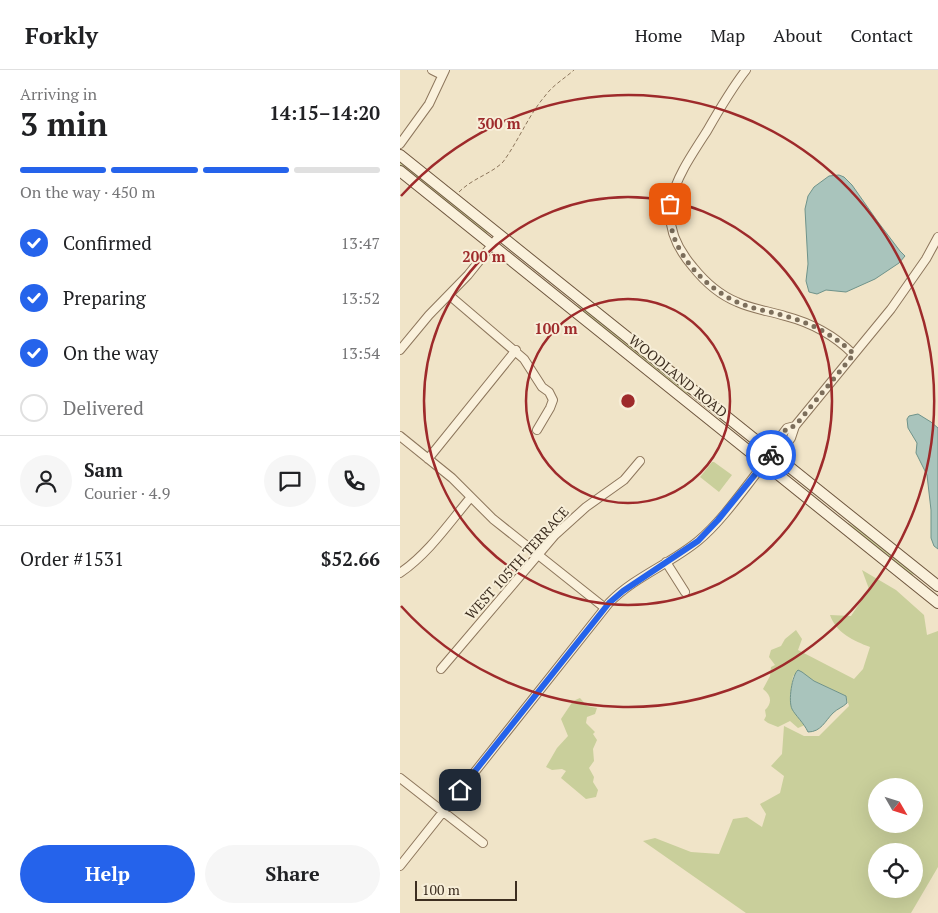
<!DOCTYPE html>
<meta charset="utf-8">
<style>
body{margin:0;font-family:"PT Serif",serif;background:#f6f6f6;color:#202124;height:100vh;display:flex;flex-direction:column;font-size:19px;white-space:nowrap}
*{box-sizing:border-box;margin:0}
p{font-size:16px;color:#757577}
.icon{flex:none;width:28px;height:28px;fill:none;stroke:currentColor;stroke-width:2;stroke-linecap:round;stroke-linejoin:round}
.map{position:relative;flex:1;overflow:hidden}
.drawer{display:flex;flex-direction:column;background:#fff;width:400px}
.drawer>*{flex:none}
.needle{width:32px;rotate:129deg}
.tools{position:absolute;left:468px;top:708px;display:grid;gap:10px}
.tools a{display:grid;place-items:center;width:55px;height:55px;border-radius:50%;background:#fff;box-shadow:0 5px 20px #0002;font-size:25px}
.scale{position:absolute;left:15px;bottom:12px;width:102px;box-sizing:border-box;padding-left:5px;border:2px solid #3d2e20;border-top:0;font-size:14px;line-height:18px;white-space:nowrap;color:#3d2e20;-webkit-text-stroke:4px #f7eed8;paint-order:stroke}
.pin{position:absolute;display:grid;place-items:center;width:42px;height:42px;color:#fff;margin:-21px;border-radius:10px;box-shadow:0 2px 8px #0006}
.courier{position:absolute;display:grid;place-items:center;width:50px;height:50px;margin:-25px;border:4px solid #2563eb;border-radius:50%;background:#fff;color:#222;box-shadow:0 1px 6px #0007}
.head em{font-style:normal;font-weight:600}
.head div{display:flex;flex-direction:column-reverse}
.head{display:flex;align-items:center;justify-content:space-between;height:85px;padding:0 20px}
h1{font-size:32px;font-weight:600;line-height:38px}
.bar{display:grid;grid-template-columns:repeat(4,1fr);gap:8px 5px;align-content:center;height:60px;padding:0 20px}
.bar i{height:6px;border-radius:4px;background:#e0e0e0}
.bar .selected{background:#2563eb}
.bar p{grid-column:span 4}
.line{display:flex;align-items:center;gap:12px;padding:0 20px;border-top:1px solid #e0e0e0}
.line div{flex:1}
.round{display:grid;place-items:center;flex:none;width:52px;height:52px;border-radius:26px;background:#f6f6f6}
ol{padding:0 20px;list-style:none}
li{display:flex;align-items:center;gap:15px;height:55px}
li p{margin-inline-start:auto}
li .icon{padding:5px;border-radius:50%;background:#2563eb;color:#fff;stroke-width:4}
li:last-child{color:#757577}
li i{width:28px;height:28px;border:2px solid #e0e0e0;border-radius:50%}
.cta{display:flex;gap:10px;margin-top:auto;padding:10px 20px}
.cta a{flex:1;height:58px;border-radius:30px;background:#2563eb;color:#fff;font-size:20px;font-weight:600;line-height:58px;text-align:center}
.cta a+a{background:#f6f6f6;color:#202124}
header{display:flex;align-items:center;gap:30px;box-sizing:border-box;height:70px;padding:0 25px;background:#fff;border-bottom:1px solid #e0e0e0}
header strong{font-size:24px}
nav{display:flex;gap:28px;margin-inline-start:auto;font-size:18px}
main{display:flex;flex:1;min-height:0}
.map>svg:first-child{display:block}
</style>
<header>
<strong>Forkly</strong>
<nav><a>Home</a><a>Map</a><a>About</a><a>Contact</a></nav>
</header>
<main>
<section class="drawer">
<div class="head"><div><h1>3 min</h1><p>Arriving in</p></div><em>14:15–14:20</em></div>
<div class="bar"><i class="selected"></i><i class="selected"></i><i class="selected"></i><i></i><p>On the way · 450 m</p></div>
<ol>
<li><svg class="icon" aria-label="check" viewBox="0 0 24 24"><path d="M5 12l5 5 9-10"/></svg>Confirmed<p>13:47</p></li>
<li><svg class="icon" aria-label="check" viewBox="0 0 24 24"><path d="M5 12l5 5 9-10"/></svg>Preparing<p>13:52</p></li>
<li><svg class="icon" aria-label="check" viewBox="0 0 24 24"><path d="M5 12l5 5 9-10"/></svg>On the way<p>13:54</p></li>
<li><i></i>Delivered</li>
</ol>
<div class="line" style="height:90px"><a class="round"><svg class="icon" aria-label="person" viewBox="0 0 24 24"><circle cx="12" cy="8" r="4"/><path d="M4 21q1-7 8-7t8 7"/></svg></a><div><b>Sam</b><p>Courier · 4.9</p></div><a class="round"><svg class="icon" aria-label="chat" viewBox="0 0 24 24"><path d="M4 5h16v11H9l-5 4z"/></svg></a><a class="round"><svg class="icon" aria-label="phone" viewBox="0 0 24 24"><path d="M5 4h4l2 5-3 2q2 4 5 5l2-3 5 2v4C11 20 4 13 5 4z"/></svg></a></div>
<div class="line" style="height:65px"><div>Order #1531</div><b>$52.66</b></div>
<div class="cta"><a>Help</a><a>Share</a></div>
</section>
<div class="map">
<svg width="538" height="843" viewBox="0 0 538 843">
<rect width="100%" height="100%" fill="#f0e4c8"/>
<path fill="#c9cf9b" fill-rule="evenodd" d="M0 90 86 159 88 165 0 96Z
M176 235 185 239 292 323 290 325 276 318 175 236Z
M312 392H314L332 405 319 422 300 407Z
M448 453 461 460 516 504 510 505 447 454Z
M462 500 496 520 524 545 527 565 538 561V797L511 843H346L243 771 255 768 291 782 319 784 333 749 347 747 362 757 366 744 360 734 380 723 384 706 371 696 382 684 384 656 404 666H419L449 636 446 626 414 611 402 602 393 606 390 629 392 639 405 655 398 658 390 651 378 657 368 653 364 650 366 646 365 640C372 633 372 626 363 619L370 606 371 597 375 595 369 587 371 580 381 576 385 569 396 560 402 569 398 580 454 609 463 599 470 577C454 571 436 563 430 545L451 546 469 519ZM476 716H514V754H476ZM476 781H514V819H476Z
M180 628 187 636 197 638 195 644 187 647 186 653 195 662 193 664 197 670 193 679 194 691 189 698 194 707 193 712 198 720 196 727 186 729 161 708 166 701 162 699 152 700 146 697 157 678 168 666 161 649 173 631Z"/>
<path fill="#a9c4bc" stroke="#6f938a" d="M439 105 444 107 452 115 478 152 500 181 505 186 499 193 475 209 446 222 426 220 417 224 409 222 406 211 408 194 405 139 408 126 414 117 429 106Z
M518 344 531 352 538 358V479L534 476 531 468V440L527 405 516 383 517 373 508 358 507 349 509 346Z
M398 600 402 602 414 611 446 626 447 633C443 637 437 639 433 643 425 651 421 662 408 662 404 653 395 645 392 639 388 631 392 605 398 600Z"/>
<g fill="none" stroke-linecap="round" stroke-linejoin="round">
<g stroke="#8d765c" stroke-width="10">
<path id="minor" d="M32 0 42 5
M346 0C331 19 319 40 307 61 276 109 249 146 293 197 305 212 320 225 337 232 352 239 369 241 385 246 412 253 434 265 453 284
M0 74 29 34 45 0
M49 225 124 289 142 317 149 322 153 330 150 338 137 360
M0 280 29 245 68 205 100 165
M0 366 52 408 93 449 205 538
M378 377 385 376 391 368 395 356 491 239 526 189 538 167
M28 389 116 280
M266 492 285 522
M0 503C29 483 49 453 71 427
M41 599 155 465 186 437 224 410 240 391
M0 708 83 773
M0 796 209 533C234 507 270 494 298 471 327 447 352 406 378 377L377 371 387 358 395 356"/>
</g>
<g stroke="#6f573f" stroke-width="12">
<path id="secondary" d="M0 85 538 516
M0 101 538 533"/>
</g>
<path stroke="#8d765c" stroke-width="1" stroke-dasharray="4 2.5" stroke-linecap="butt" d="M59 122C73 108 91 104 103 92 119 70 128 46 145 26 153 15 164 9 174 0"/>
<use href="#minor" stroke="#faf1dc" stroke-width="8"/>
<use href="#secondary" stroke="#faf1dc" stroke-width="10"/>
</g>
<g fill="none" stroke-linecap="round" stroke-linejoin="round">
<path stroke="#7c6e5b" stroke-width="5" stroke-dasharray="0 9" d="M270 134C270 144 270 154 273 164 282 193 310 220 337 232 352 239 369 241 385 246 411 253 434 265 454 284L395 356 387 358 377 371 378 377 371 385"/>
<path stroke="#2563eb" stroke-width="6" d="M60 720 209 533 223 521 298 471 318 450 371 385"/>
</g>
<g fill="none" stroke="#9e2a2b" stroke-width="2.5">
<circle cx="228" cy="331" r="102"/>
<circle cx="228" cy="331" r="204"/>
<path d="M1 126A306 306 0 1 1 1 536"/>
</g>
<g text-anchor="middle" stroke-width="4" stroke-linejoin="round" paint-order="stroke">
<g font-size="14" fill="#3d2e20" stroke="#f7eed8">
<text transform="translate(278 306) rotate(39)" y="5">WOODLAND ROAD</text>
<text transform="translate(117 493) rotate(-48)" y="5">WEST 105TH TERRACE</text>
</g>
</g>
<circle cx="228" cy="331" r="8" fill="#9e2a2b" stroke="#f7eed8" stroke-width="2.5"/>
<g font-size="15" text-anchor="middle" font-weight="bold" fill="#9e2a2b" stroke="#f7eed8" stroke-width="4" stroke-linejoin="round" paint-order="stroke">
<text x="99" y="59">300 m</text>
<text x="84" y="192">200 m</text>
<text x="156" y="264">100 m</text>
</g>
</svg>
<div class="tools">
<a><svg class="needle" viewBox="-14 -14 28 28"><path d="M0-13l5 13h-10z" fill="#e53935"/><path d="M0 13l5-13h-10z" fill="#757577"/></svg></a>
<a><svg class="icon" aria-label="locate" viewBox="0 0 24 24"><circle cx="12" cy="12" r="6"/><path d="M12 2v4M12 18v4M2 12h4M18 12h4"/></svg></a>
</div>
<div class="scale">100 m</div>
<div class="pin" style="left:270px;top:134px;background:#ea580c"><svg class="icon" aria-label="bag" viewBox="0 0 24 24"><path d="M5 8h14l-1 12H6zM9 8a3 3 0 0 1 6 0"/></svg></div>
<div class="pin" style="left:60px;top:720px;background:#1f2937"><svg class="icon" aria-label="home" viewBox="0 0 24 24"><path d="M3 11l9-7 9 7M6 9v11h12V9"/></svg></div>
<div class="courier" style="left:371px;top:385px"><svg class="icon" aria-label="bike" viewBox="0 0 24 24"><circle cx="6" cy="16" r="4"/><circle cx="18" cy="16" r="4"/><path d="M6 16l4-8h5l3 8M10 8l3 8H6M13 5h3"/></svg></div>
</div>
</main>
